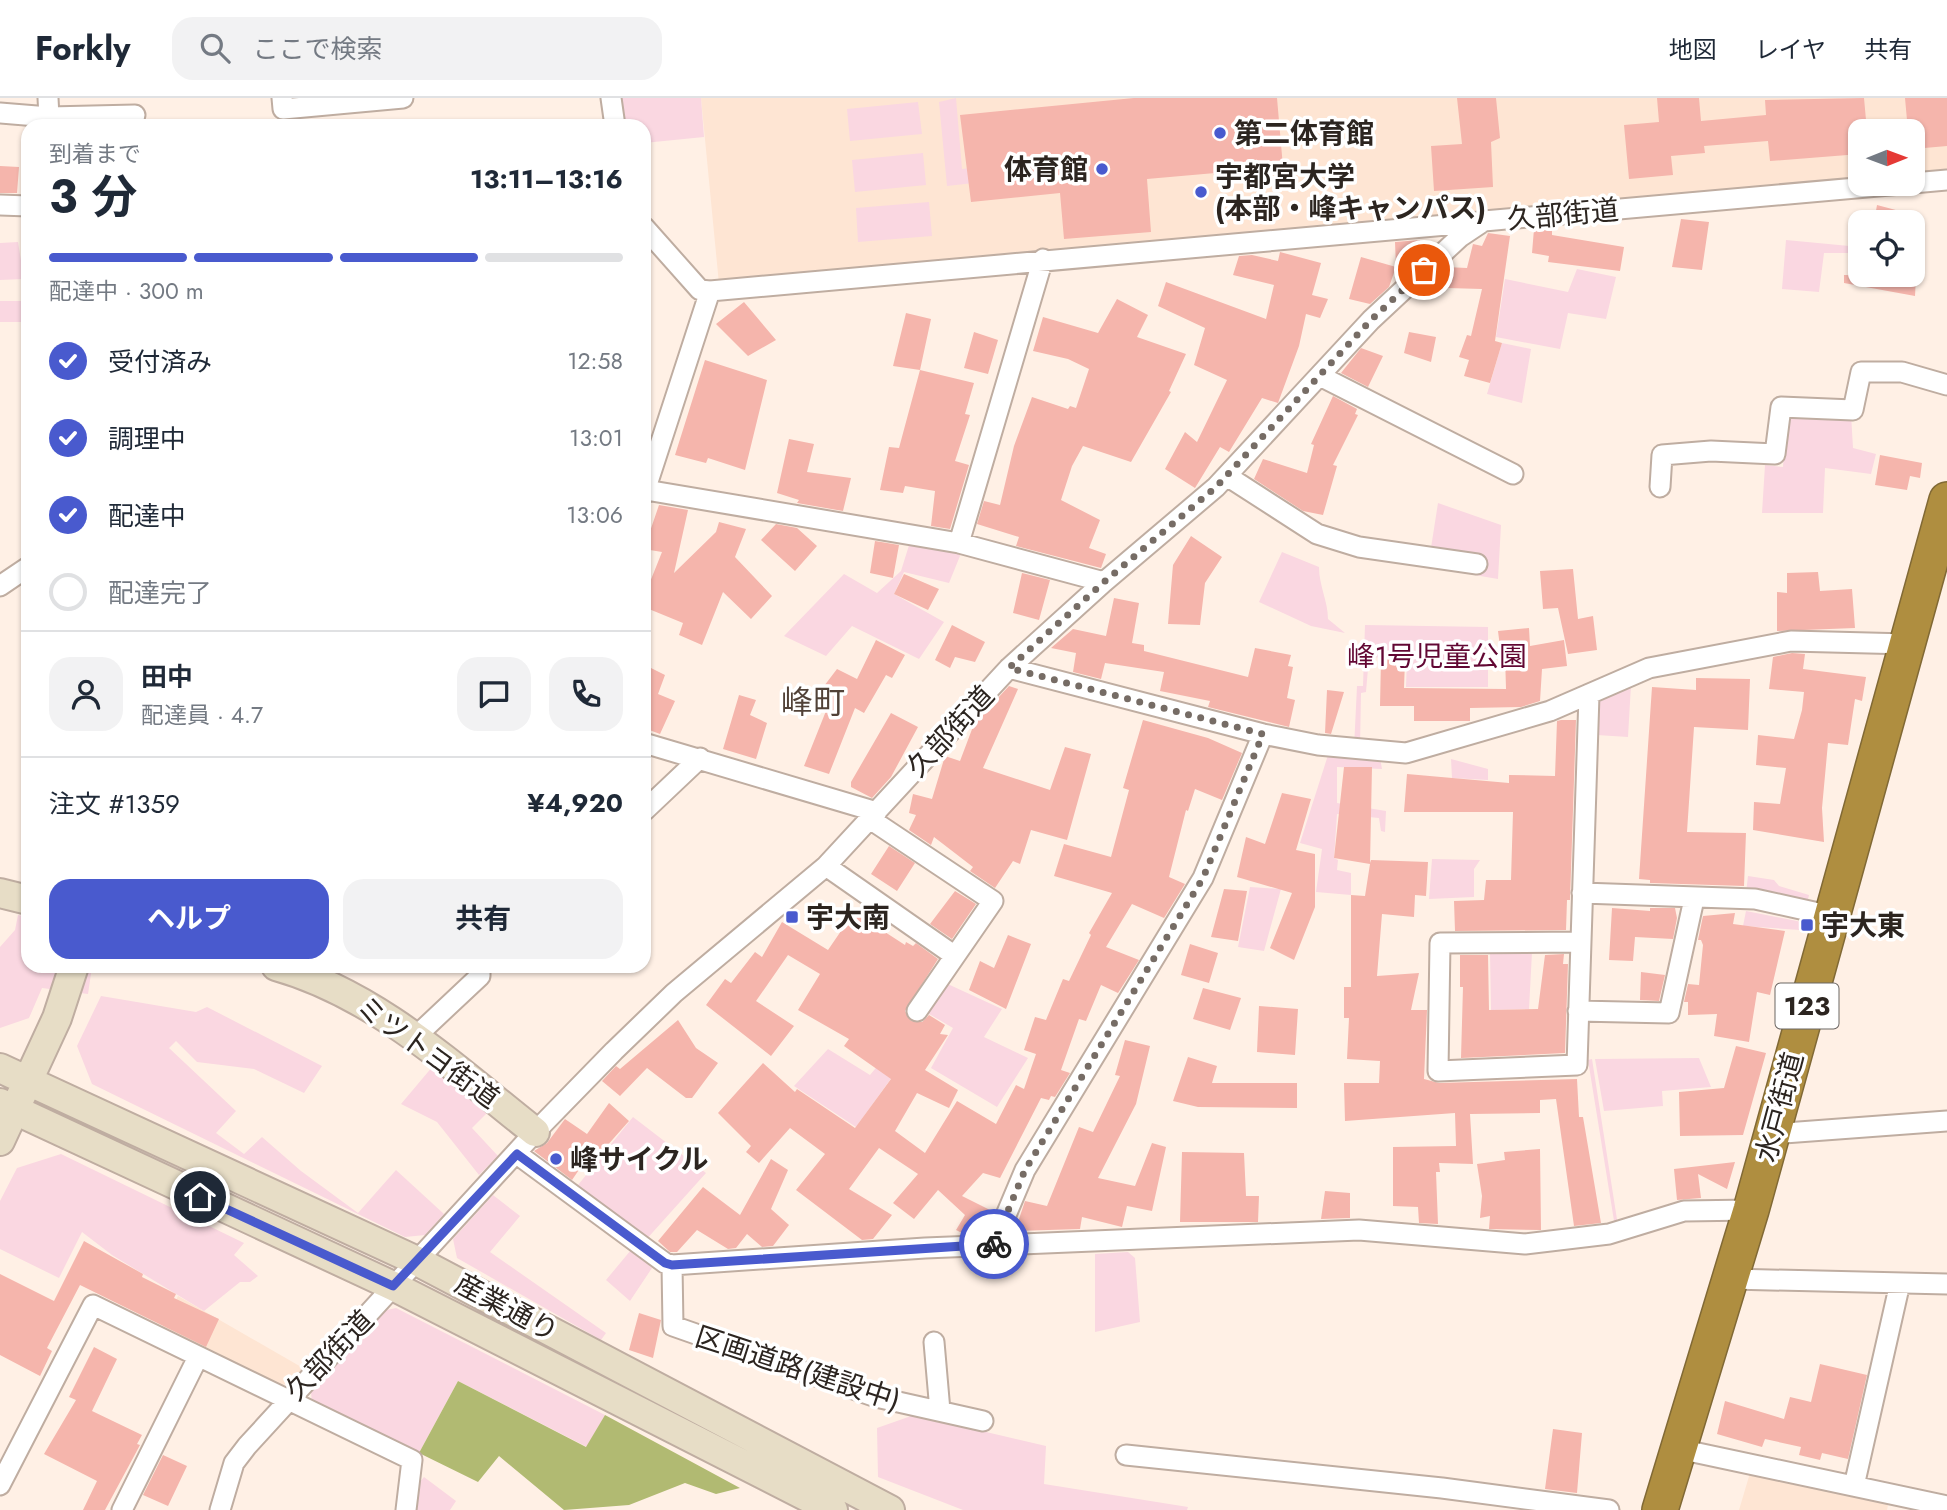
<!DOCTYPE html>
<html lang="ja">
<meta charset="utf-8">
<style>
body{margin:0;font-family:Jost,"Noto Sans JP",sans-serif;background:#f2f2f3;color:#1f2937;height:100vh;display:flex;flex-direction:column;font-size:26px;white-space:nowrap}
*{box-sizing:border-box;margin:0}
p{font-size:23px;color:#747a83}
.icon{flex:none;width:38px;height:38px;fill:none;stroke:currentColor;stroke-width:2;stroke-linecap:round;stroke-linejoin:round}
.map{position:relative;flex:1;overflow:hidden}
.side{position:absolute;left:21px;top:21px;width:630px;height:854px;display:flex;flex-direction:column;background:#fff;border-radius:21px;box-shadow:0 2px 5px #0004}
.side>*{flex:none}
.needle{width:46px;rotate:89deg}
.fabs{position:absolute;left:1848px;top:21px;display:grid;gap:14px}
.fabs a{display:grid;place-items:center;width:77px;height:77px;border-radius:14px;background:#fff;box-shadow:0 2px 5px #0004;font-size:35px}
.pin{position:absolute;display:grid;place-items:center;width:60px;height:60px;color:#fff;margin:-30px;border:4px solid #fff;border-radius:50%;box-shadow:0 2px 7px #0007}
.courier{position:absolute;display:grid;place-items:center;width:70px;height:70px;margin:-35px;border:5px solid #495ace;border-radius:50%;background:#fff;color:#222;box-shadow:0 2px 9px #0007}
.headline em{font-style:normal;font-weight:700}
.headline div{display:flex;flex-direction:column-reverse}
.headline{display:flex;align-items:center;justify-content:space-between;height:119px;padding:0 28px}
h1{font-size:46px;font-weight:700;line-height:52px}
.bar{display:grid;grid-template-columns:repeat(4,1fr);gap:10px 7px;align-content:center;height:84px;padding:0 28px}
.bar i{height:9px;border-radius:5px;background:#e0e1e3}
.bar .on{background:#495ace}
.bar p{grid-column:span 4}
.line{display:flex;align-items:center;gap:18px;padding:0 28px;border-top:2px solid #e0e1e3}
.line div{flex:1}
.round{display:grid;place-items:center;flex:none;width:74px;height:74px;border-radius:21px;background:#f2f2f3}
ol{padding:0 28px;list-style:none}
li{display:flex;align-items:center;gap:21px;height:77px}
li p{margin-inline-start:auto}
li .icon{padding:7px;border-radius:50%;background:#495ace;color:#fff;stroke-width:4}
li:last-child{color:#747a83}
li i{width:38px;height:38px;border:4px solid #e0e1e3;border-radius:50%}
.cta{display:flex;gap:14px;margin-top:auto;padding:14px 28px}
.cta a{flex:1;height:80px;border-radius:21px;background:#495ace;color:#fff;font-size:28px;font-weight:700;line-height:80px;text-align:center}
.cta a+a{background:#f2f2f3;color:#1f2937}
header{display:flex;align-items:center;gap:42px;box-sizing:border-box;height:98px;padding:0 35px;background:#fff;border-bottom:2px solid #e0e1e3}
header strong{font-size:33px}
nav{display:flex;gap:38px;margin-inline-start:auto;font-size:24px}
.search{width:490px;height:63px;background:#f2f2f3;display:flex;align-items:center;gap:18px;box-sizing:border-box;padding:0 24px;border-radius:21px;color:#747a83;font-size:26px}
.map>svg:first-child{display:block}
</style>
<header>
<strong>Forkly</strong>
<div class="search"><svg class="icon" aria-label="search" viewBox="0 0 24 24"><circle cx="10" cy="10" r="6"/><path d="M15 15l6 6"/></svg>ここで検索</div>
<nav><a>地図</a><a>レイヤ</a><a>共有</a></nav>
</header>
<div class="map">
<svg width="1947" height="1412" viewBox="0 0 1947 1412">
<rect width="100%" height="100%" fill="#fff0e5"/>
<path fill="#fee5d3" d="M701 0H1947V71L1913 74V33H1860V79L719 186Z
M178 1198 303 1270 288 1286 272 1288 162 1231Z
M1750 1375 1889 1402 1887 1412H1739Z"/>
<path fill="#fad7e1" d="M616 0H701L704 39 644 45V28H619Z
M956 0 962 71 1051 61 1053 76 947 88 939 4Z
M918 4 922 36 850 43 847 11Z
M923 55 926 87 855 94 852 62Z
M929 104 932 138 858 144 856 110Z
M1786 142 1860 149V155H1824L1819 194 1782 191Z
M18 144 24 181 0 182V145Z
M1577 171 1616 179 1606 221 1568 215 1560 251 1496 239 1505 181 1568 194Z
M0 203H25V224H0Z
M1502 245 1531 251 1522 305 1487 296Z
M1851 316 1853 350 1876 356 1871 376 1825 370 1823 415H1762L1765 367 1783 369 1786 317Z
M1438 405 1501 427 1498 481 1428 469Z
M910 444 962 453 949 485 904 474 894 496 944 524 919 561 852 528 826 558 784 538 844 476 877 495 901 473Z
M1282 454 1319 469C1319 488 1328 503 1328 521L1345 535 1311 528 1259 504Z
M1365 527 1488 529V589H1406L1407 561 1369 559 1366 594 1361 595 1360 649 1354 650 1357 588H1363Z
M1631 587 1628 639 1597 637 1599 604 1605 598Z
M1329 654 1380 660 1382 671 1337 669V705L1386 713 1385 734 1381 733 1379 720 1337 716 1334 760 1338 762 1337 772 1351 775V797L1316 794 1322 751 1300 745Z
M1451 661 1488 671V682L1452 680Z
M1432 761 1480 762 1474 771V799L1429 801Z
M1748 778 1774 782 1779 788 1809 797 1807 806 1746 795Z
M1250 789 1281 791 1264 853 1238 849Z
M1746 813 1802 824 1800 832 1743 828Z
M18 817 28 819V868L92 869 88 896 42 890 29 920 0 930V849L15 832Z
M1490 854H1532L1529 911 1491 912Z
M939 882 1002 911 984 939 1028 960 997 1009 931 970 953 930 919 910Z
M101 898 196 914 207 909 322 968 304 995 254 971 197 964 176 943 169 950 236 1013 216 1035 244 1056 262 1039 301 1073 358 1115 396 1072 444 1116 425 1137 405 1139 92 986 77 948Z
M894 948 908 957 856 1029 794 988 828 951 870 977Z
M1699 960 1711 989 1662 993 1663 1008 1604 1013 1595 961Z
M1592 961 1618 1128 1615 1129 1588 962Z
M433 968 492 1010 472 1030 498 1058 479 1077 437 1024 401 1006Z
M633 1019 706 1075 644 1144 574 1092Z
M61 1056 244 1145 234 1157 258 1178 250 1184H240L204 1213 112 1157 82 1134 59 1180 0 1151V1103L17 1070Z
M493 1097 520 1118 490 1154 606 1235 601 1242 457 1160 453 1141Z
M631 1152 652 1170 630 1203 606 1182Z
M1128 1154 1135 1160 1140 1224 1095 1234V1156Z
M396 1210 605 1317 587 1349 458 1283 419 1355 312 1305 311 1294 382 1213Z
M914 1317 1046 1348 1044 1386 1188 1409 1187 1412H963L878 1379 877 1330Z
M424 1379 456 1403 450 1412H411L412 1394Z"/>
<path fill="#b1ba72" d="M458 1283 586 1349 605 1317 740 1390 716 1396 685 1385 629 1407 564 1412 499 1358 478 1384 419 1355Z"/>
<path fill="#f5b5ac" d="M1134 0H1277L1283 69 1147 81 1151 134 1064 141 1060 95 971 104 960 17Z
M1457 0H1496L1500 40 1491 44 1493 89 1434 93 1431 48 1462 46Z
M1657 0H1699L1701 23 1766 17 1765 2 1864 0 1867 33H1860V56L1770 63 1768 43 1704 48 1705 55 1671 58 1673 77 1629 81 1624 27 1659 24Z
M1905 0H1947V48L1913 51V33H1908Z
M0 68 19 69 17 95H0Z
M1877 107 1922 119 1921 124H1874Z
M1681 121 1709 124 1702 172 1672 169Z
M1534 131 1552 133V137L1624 149 1620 173 1548 164 1549 158 1532 155Z
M1488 135 1510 138 1495 243 1502 245 1490 285 1464 278 1469 262 1459 259 1467 237 1471 238 1482 191 1447 190 1446 169 1467 170 1473 146 1482 148Z
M1420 142 1422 158 1412 167 1396 169 1395 144Z
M1280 154 1321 165 1312 197 1328 201 1320 220 1306 216 1299 248 1278 305 1262 300 1229 354 1220 349 1195 390 1165 371 1185 334 1197 344 1227 282 1194 267 1205 230 1158 208 1166 184 1266 221 1274 187 1233 177 1239 158 1252 157 1278 163Z
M1361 159 1396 169 1389 189 1370 206 1349 201Z
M1844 177 1916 179 1915 198 1844 185Z
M1117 201 1148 217 1137 239 1186 256 1169 293 1171 294 1131 364 1083 348 1072 368 1061 402 1100 422 1089 450 1106 456 1101 470 1016 448 1019 439 977 426 984 403 1000 407 1014 348 1032 299 1068 311 1070 308 1076 310 1089 271 1068 261 1033 253 1043 219 1098 235Z
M744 204 776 242 748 258 716 226Z
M906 215 931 221 920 272 893 268Z
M974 234 998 242 988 276 964 270Z
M1409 234 1436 239 1431 264 1404 255Z
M1361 250 1383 258 1368 289 1341 275Z
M705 262 767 282 745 372 708 360 706 365 675 357Z
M920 272 974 285 965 316 970 317 955 363 969 367 950 431 931 428 935 393 905 388 903 395 880 392 889 349 899 350Z
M1333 298 1357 311 1355 316 1358 317 1333 367 1337 368 1323 417 1303 413 1254 381 1263 361 1307 375 1314 347 1311 346Z
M789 341 814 346 807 374 851 380 843 413 797 405 799 402 777 395Z
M1880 357 1922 365 1920 380 1910 378 1907 392 1875 387Z
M659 407 688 412 674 475 716 434 719 424 746 431 735 459 772 498 751 521 723 494 702 547 679 537 683 525 644 509V499L662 454 644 451Z
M776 426 797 430 817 448 795 473 761 442Z
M1191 438 1222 459 1205 485 1200 527 1168 526 1173 467Z
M875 443 899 447 893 480 870 475Z
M1573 471 1578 521 1593 518 1597 552 1568 556 1558 510 1543 511 1540 473Z
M1818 474 1820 493 1852 491 1855 530 1777 533V494L1787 495V475Z
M1022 475 1050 482 1039 522 1013 515Z
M904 476 939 491 928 512 894 496Z
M1114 500 1139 505 1132 545 1144 547V553L1248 579 1255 550 1291 557 1288 568 1293 569 1287 600 1295 602 1289 629 1208 609 1210 603 1160 593 1164 574 1105 565 1101 581 1073 574 1076 555 1051 550 1073 531 1106 538Z
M952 527 985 544 975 564 955 559 950 570 935 562Z
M1529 530 1530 548 1564 542 1567 568 1542 571 1540 603 1521 609 1470 610V623H1414V608H1380L1381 561 1405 562 1404 590 1506 591 1505 557H1501L1498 533Z
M876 542 905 557 892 580 886 577 864 615 855 610 829 676 804 668 832 598 821 592 837 571 857 581Z
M1792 555 1805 556 1803 571 1866 579 1862 603 1855 601 1848 647 1828 645 1822 710 1824 744 1753 732 1754 704 1780 706 1786 670 1756 667 1758 637 1794 641 1802 612 1804 594 1769 591 1773 559Z
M651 570 665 577 658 596 675 603 660 636 644 630V589Z
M1696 580 1750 581 1748 632 1694 629 1687 734 1746 735 1744 788 1650 785V782L1639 781 1652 589 1696 592Z
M1009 588 1018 591 983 670 1050 692 1065 649 1091 656 1067 742 1031 732 1020 766 1013 763 995 790 970 773 973 769 934 739 931 747 909 732 916 717 909 715 913 696 932 701 945 658 960 663 974 626Z
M1327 592 1344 594 1331 636 1325 635Z
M739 597 756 602 750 617 767 625 756 661 723 651Z
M891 615 918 629 891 679 872 700 851 689V684Z
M1143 622 1208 640 1242 655 1222 702 1195 691 1188 713 1186 712 1169 779 1185 786 1164 820 1132 806 1106 849 1139 862 1118 895 1101 887 1086 923 1079 921 1061 972 1070 975 1055 999 1051 998 1049 1002 1041 1000 1000 1080 983 1075 962 1098 994 1114 984 1135 964 1136 956 1132 965 1117 938 1092 914 1121 893 1105 918 1076 879 1050 849 1091 892 1117 873 1141 862 1142 796 1092 825 1056 790 1030 759 1065 746 1054 751 1048 718 1015 763 965 795 994 797 991 855 1030 891 981 844 948 849 941 798 912 820 876 788 857 756 903 794 928 771 958 706 907 725 881 731 885 755 854 762 859 782 824 828 852 854 814 905 847 906 844 913 848 916 845 938 861 905 913 911 923 922 924 929 917 945 927 940 936 948 937 925 972 958 992 949 1010 917 995 895 1033 925 1055 957 1003 996 1026 1016 987 1024 991 1036 956 1024 952 1035 919 1046 922 1063 881 1069 883 1091 837 1089 835 1112 795 1054 778 1064 746 1111 759 1129 692 1123 690Z
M1561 622H1576L1570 802H1567L1566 832 1455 833 1454 803 1484 802 1486 782H1511L1513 714H1404L1407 676 1509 685V677L1555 678 1557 623Z
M1344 669H1372L1370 765 1371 762 1428 764 1426 798 1415 797 1414 819 1382 816 1377 878 1419 875 1411 912H1427L1424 981 1439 985 1577 981 1579 1019H1583L1601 1125 1574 1128 1556 1001 1540 1002V1015L1470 1016 1473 1066 1439 1065 1440 1074H1436L1438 1126 1419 1125 1418 1109 1393 1108V1049L1456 1048 1455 1015 1345 1023 1344 985H1379L1380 963 1347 961 1349 920H1344V889H1351V797L1365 798 1370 766 1334 760Z
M1282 695 1311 701 1296 752 1315 756V809L1294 862 1270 850 1292 795 1237 779 1246 739 1265 746Z
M889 748 915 765 897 793 871 776Z
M1224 791 1247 793 1238 843 1211 839Z
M955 793 976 806 952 841 930 826Z
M1612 810 1650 813V810H1675L1677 820 1673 841 1635 839 1633 863 1609 862Z
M1735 815 1733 826 1785 833 1770 897 1757 894 1749 944 1714 938 1717 916 1688 917V904H1684L1688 886 1699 887 1703 847 1701 842H1698L1703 818Z
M1008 837 1031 846 1006 911 969 892 980 863 994 870Z
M1190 846 1218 855 1209 885 1181 877Z
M1564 856 1563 866H1568L1565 955 1461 960 1463 889H1460V857H1488L1489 912 1538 911 1545 857Z
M1641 874 1665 877 1659 903 1640 902Z
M1203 890 1241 900 1230 932 1193 921Z
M1259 908 1298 911 1295 957 1257 954Z
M678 922 696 950 718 965 692 1000H686L647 970 620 998 602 983 616 968 620 971Z
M1125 942 1150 948 1136 1006 1098 1080 1135 1088 1152 1045 1166 1049 1152 1113 1127 1108 1122 1129 1082 1119 1080 1131 1015 1133 1025 1103 1047 1108 1079 1029 1093 1034 1120 978 1115 977Z
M1736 948 1766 955 1743 1037 1680 1038 1679 994 1724 990Z
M1188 959 1217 968 1212 985H1297V1010L1198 1009 1173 1003Z
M609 1005 629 1023 590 1067 585 1063 572 1082 534 1053 547 1045 565 1021 587 1036Z
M1540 1051 1541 1132 1489 1131 1490 1118 1480 1120 1482 1098 1477 1066 1505 1062 1504 1054Z
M1182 1054 1244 1055 1246 1098H1259L1258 1124H1180Z
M771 1061 788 1072 771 1111 789 1127 773 1148 762 1149 747 1136 736 1150 728 1151 697 1132 677 1154H670L658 1143 703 1089 740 1117Z
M1735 1064 1727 1091 1698 1076 1701 1100 1677 1102 1674 1071Z
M1325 1093 1350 1095V1120L1321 1121Z
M84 1143 143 1176 142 1179 176 1196 174 1200 219 1221 206 1249 80 1187 47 1250 52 1253 40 1278 0 1257V1176L54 1203Z
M639 1215 661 1222 653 1260 629 1252Z
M94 1249 117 1261 92 1313 142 1337 137 1346 140 1347 105 1412H83L97 1383 44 1356 76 1302 69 1299Z
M1820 1266 1867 1277 1848 1361 1822 1355 1820 1362 1799 1357 1801 1349 1765 1341 1762 1349 1717 1336 1725 1303 1784 1321 1790 1299 1811 1304Z
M1553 1331 1582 1335 1577 1395 1545 1391Z
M163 1357 187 1368 168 1408 143 1397Z"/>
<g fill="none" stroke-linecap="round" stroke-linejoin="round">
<g stroke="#bfada1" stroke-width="23">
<path id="street" d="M282 0 283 11 403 0
M611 0 615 28
M0 15 49 19 48 0
M50 28 49 19 135 17
M1913 85 1947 82
M0 107 28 108
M644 129 700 192 710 193 1480 124
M1320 278 1513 376
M1227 378 1317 436 1359 449 1477 466
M1660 389 1662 357 1711 353 1775 356 1781 309 1853 312 1861 274H1902L1947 287
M646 392 959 445 1104 484
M644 396 710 193
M959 445 1043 161
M0 488 28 469
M1009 570 1263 636 1318 647 1406 655 1550 613 1649 570 1791 543 1908 546
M644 645 877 714
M644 713 700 660
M870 721 993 803 917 913
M826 768 955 858
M1582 795 1755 801 1832 818
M1580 844 1440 845 1438 973 1577 967 1589 597
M1578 913 1669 915 1694 801
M414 940 480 878V868
M1772 1036 1947 1023
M517 1056 665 1165 672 1167 925 1150 1359 1132 1525 1146 1609 1136 1684 1113 1751 1112
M993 1148 1025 1072 1203 780 1263 636
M672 1167 673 1228 876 1299 983 1323
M1731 1181 1947 1186
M934 1244 940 1313
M1679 1351 1947 1408
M1126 1357 1442 1390 1609 1412
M0 1387 93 1207 412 1362 406 1412
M1854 1388 1900 1185
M122 1412 198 1259
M220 1412 234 1365 247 1348 535 1034 614 953 674 895 826 768 1009 570 1104 484 1216 389 1371 222 1460 139 1484 123 1901 86"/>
</g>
<g stroke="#bfada1" stroke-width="32">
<path id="secondary" d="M0 795 28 802
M276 868C376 896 455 971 535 1034
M0 970 417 1163 890 1412
M0 1005 393 1188 833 1412
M0 1043 57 920 74 868"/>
</g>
<g stroke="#816935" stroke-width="38">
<path id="highway" d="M1660 1412 1751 1112 1947 402"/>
</g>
<use href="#street" stroke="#fff" stroke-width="19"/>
<use href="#secondary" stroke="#e7ddc6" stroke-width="28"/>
<use href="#highway" stroke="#af8e40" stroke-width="35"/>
</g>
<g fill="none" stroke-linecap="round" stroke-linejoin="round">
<path stroke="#766c65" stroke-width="7" stroke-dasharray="0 12.6" d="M994 1146 1025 1072 1203 780 1263 636 1009 570 1104 484 1216 389 1371 222 1424 172"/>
<path stroke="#495ace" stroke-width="9" d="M200 1099 393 1188 517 1056 665 1165 672 1167 994 1146"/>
</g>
<g fill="#495ace" stroke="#fff" stroke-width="2.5">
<circle cx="1220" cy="35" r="7"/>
<circle cx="1102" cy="71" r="7"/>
<circle cx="1201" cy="94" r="7"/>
<rect x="785" y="812" width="14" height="14" rx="3.5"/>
<rect x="1800" y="820" width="14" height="14" rx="3.5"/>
<circle cx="556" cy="1061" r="7"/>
</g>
<g text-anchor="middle" stroke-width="7" stroke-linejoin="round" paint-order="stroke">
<rect fill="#fff" stroke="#6b6663" stroke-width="2" x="1775.5" y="885.5" width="63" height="45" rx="5"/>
<g font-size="26" font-weight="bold" fill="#2c2520">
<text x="1807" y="917">123</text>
</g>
<g font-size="28" font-weight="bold" fill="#2c2520" stroke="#fff" text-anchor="start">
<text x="1234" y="45">第二体育館</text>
<text x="1088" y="81" text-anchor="end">体育館</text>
<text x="1215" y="88">宇都宮大学<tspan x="1215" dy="32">(本部・峰キャンパス)</tspan></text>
<text x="806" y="829">宇大南</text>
<text x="1821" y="837">宇大東</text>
<text x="570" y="1071">峰サイクル</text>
</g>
<g font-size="28" fill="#2c2520" stroke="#fff">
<text transform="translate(1563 116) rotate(-5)" y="10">久部街道</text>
<text transform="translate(950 633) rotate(-47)" y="10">久部街道</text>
<text transform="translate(428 954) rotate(36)" y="10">ミツトヨ街道</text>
<text transform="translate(1779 1009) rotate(-75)" y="10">水戸街道</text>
<text transform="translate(507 1209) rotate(28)" y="10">産業通り</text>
<text transform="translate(329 1257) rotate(-46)" y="10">久部街道</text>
<text transform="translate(798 1270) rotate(18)" y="10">区画道路(建設中)</text>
</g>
<g font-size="28" fill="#620733" stroke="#fff">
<text x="1437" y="568">峰1号児童公園</text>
</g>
<g font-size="32" fill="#514238" stroke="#fff">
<text x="813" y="615">峰町</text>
</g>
</g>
</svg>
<div class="fabs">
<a><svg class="needle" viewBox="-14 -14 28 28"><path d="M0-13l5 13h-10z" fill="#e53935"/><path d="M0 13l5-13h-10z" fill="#747a83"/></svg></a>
<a><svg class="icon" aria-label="locate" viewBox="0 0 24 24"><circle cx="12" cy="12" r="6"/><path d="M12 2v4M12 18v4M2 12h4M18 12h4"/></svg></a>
</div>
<div class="pin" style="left:1424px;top:172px;background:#ea580c"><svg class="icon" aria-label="bag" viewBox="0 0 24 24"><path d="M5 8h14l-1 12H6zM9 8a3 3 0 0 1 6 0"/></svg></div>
<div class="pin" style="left:200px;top:1099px;background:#1f2937"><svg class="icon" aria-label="home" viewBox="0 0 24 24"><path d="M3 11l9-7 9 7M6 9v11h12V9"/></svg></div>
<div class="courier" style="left:994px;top:1146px"><svg class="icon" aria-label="bike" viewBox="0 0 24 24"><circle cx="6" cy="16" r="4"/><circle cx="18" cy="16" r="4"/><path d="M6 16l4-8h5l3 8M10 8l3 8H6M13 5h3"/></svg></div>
<section class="side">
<div class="headline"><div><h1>3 分</h1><p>到着まで</p></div><em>13:11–13:16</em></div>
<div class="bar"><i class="on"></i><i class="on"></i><i class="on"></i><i></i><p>配達中 · 300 m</p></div>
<ol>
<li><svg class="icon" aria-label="check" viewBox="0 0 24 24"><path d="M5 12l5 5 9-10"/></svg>受付済み<p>12:58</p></li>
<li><svg class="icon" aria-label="check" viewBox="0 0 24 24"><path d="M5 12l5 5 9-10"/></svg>調理中<p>13:01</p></li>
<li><svg class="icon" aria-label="check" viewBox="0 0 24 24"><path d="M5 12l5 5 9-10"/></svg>配達中<p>13:06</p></li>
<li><i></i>配達完了</li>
</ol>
<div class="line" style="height:126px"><a class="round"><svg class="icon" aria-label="person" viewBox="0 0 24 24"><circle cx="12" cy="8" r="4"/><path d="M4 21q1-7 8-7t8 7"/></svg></a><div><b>田中</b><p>配達員 · 4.7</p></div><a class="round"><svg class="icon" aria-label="chat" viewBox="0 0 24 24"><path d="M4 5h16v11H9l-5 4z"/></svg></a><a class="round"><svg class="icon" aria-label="phone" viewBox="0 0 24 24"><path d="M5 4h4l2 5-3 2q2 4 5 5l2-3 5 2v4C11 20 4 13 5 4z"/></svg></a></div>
<div class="line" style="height:91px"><div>注文 #1359</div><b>¥4,920</b></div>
<div class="cta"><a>ヘルプ</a><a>共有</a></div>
</section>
</div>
